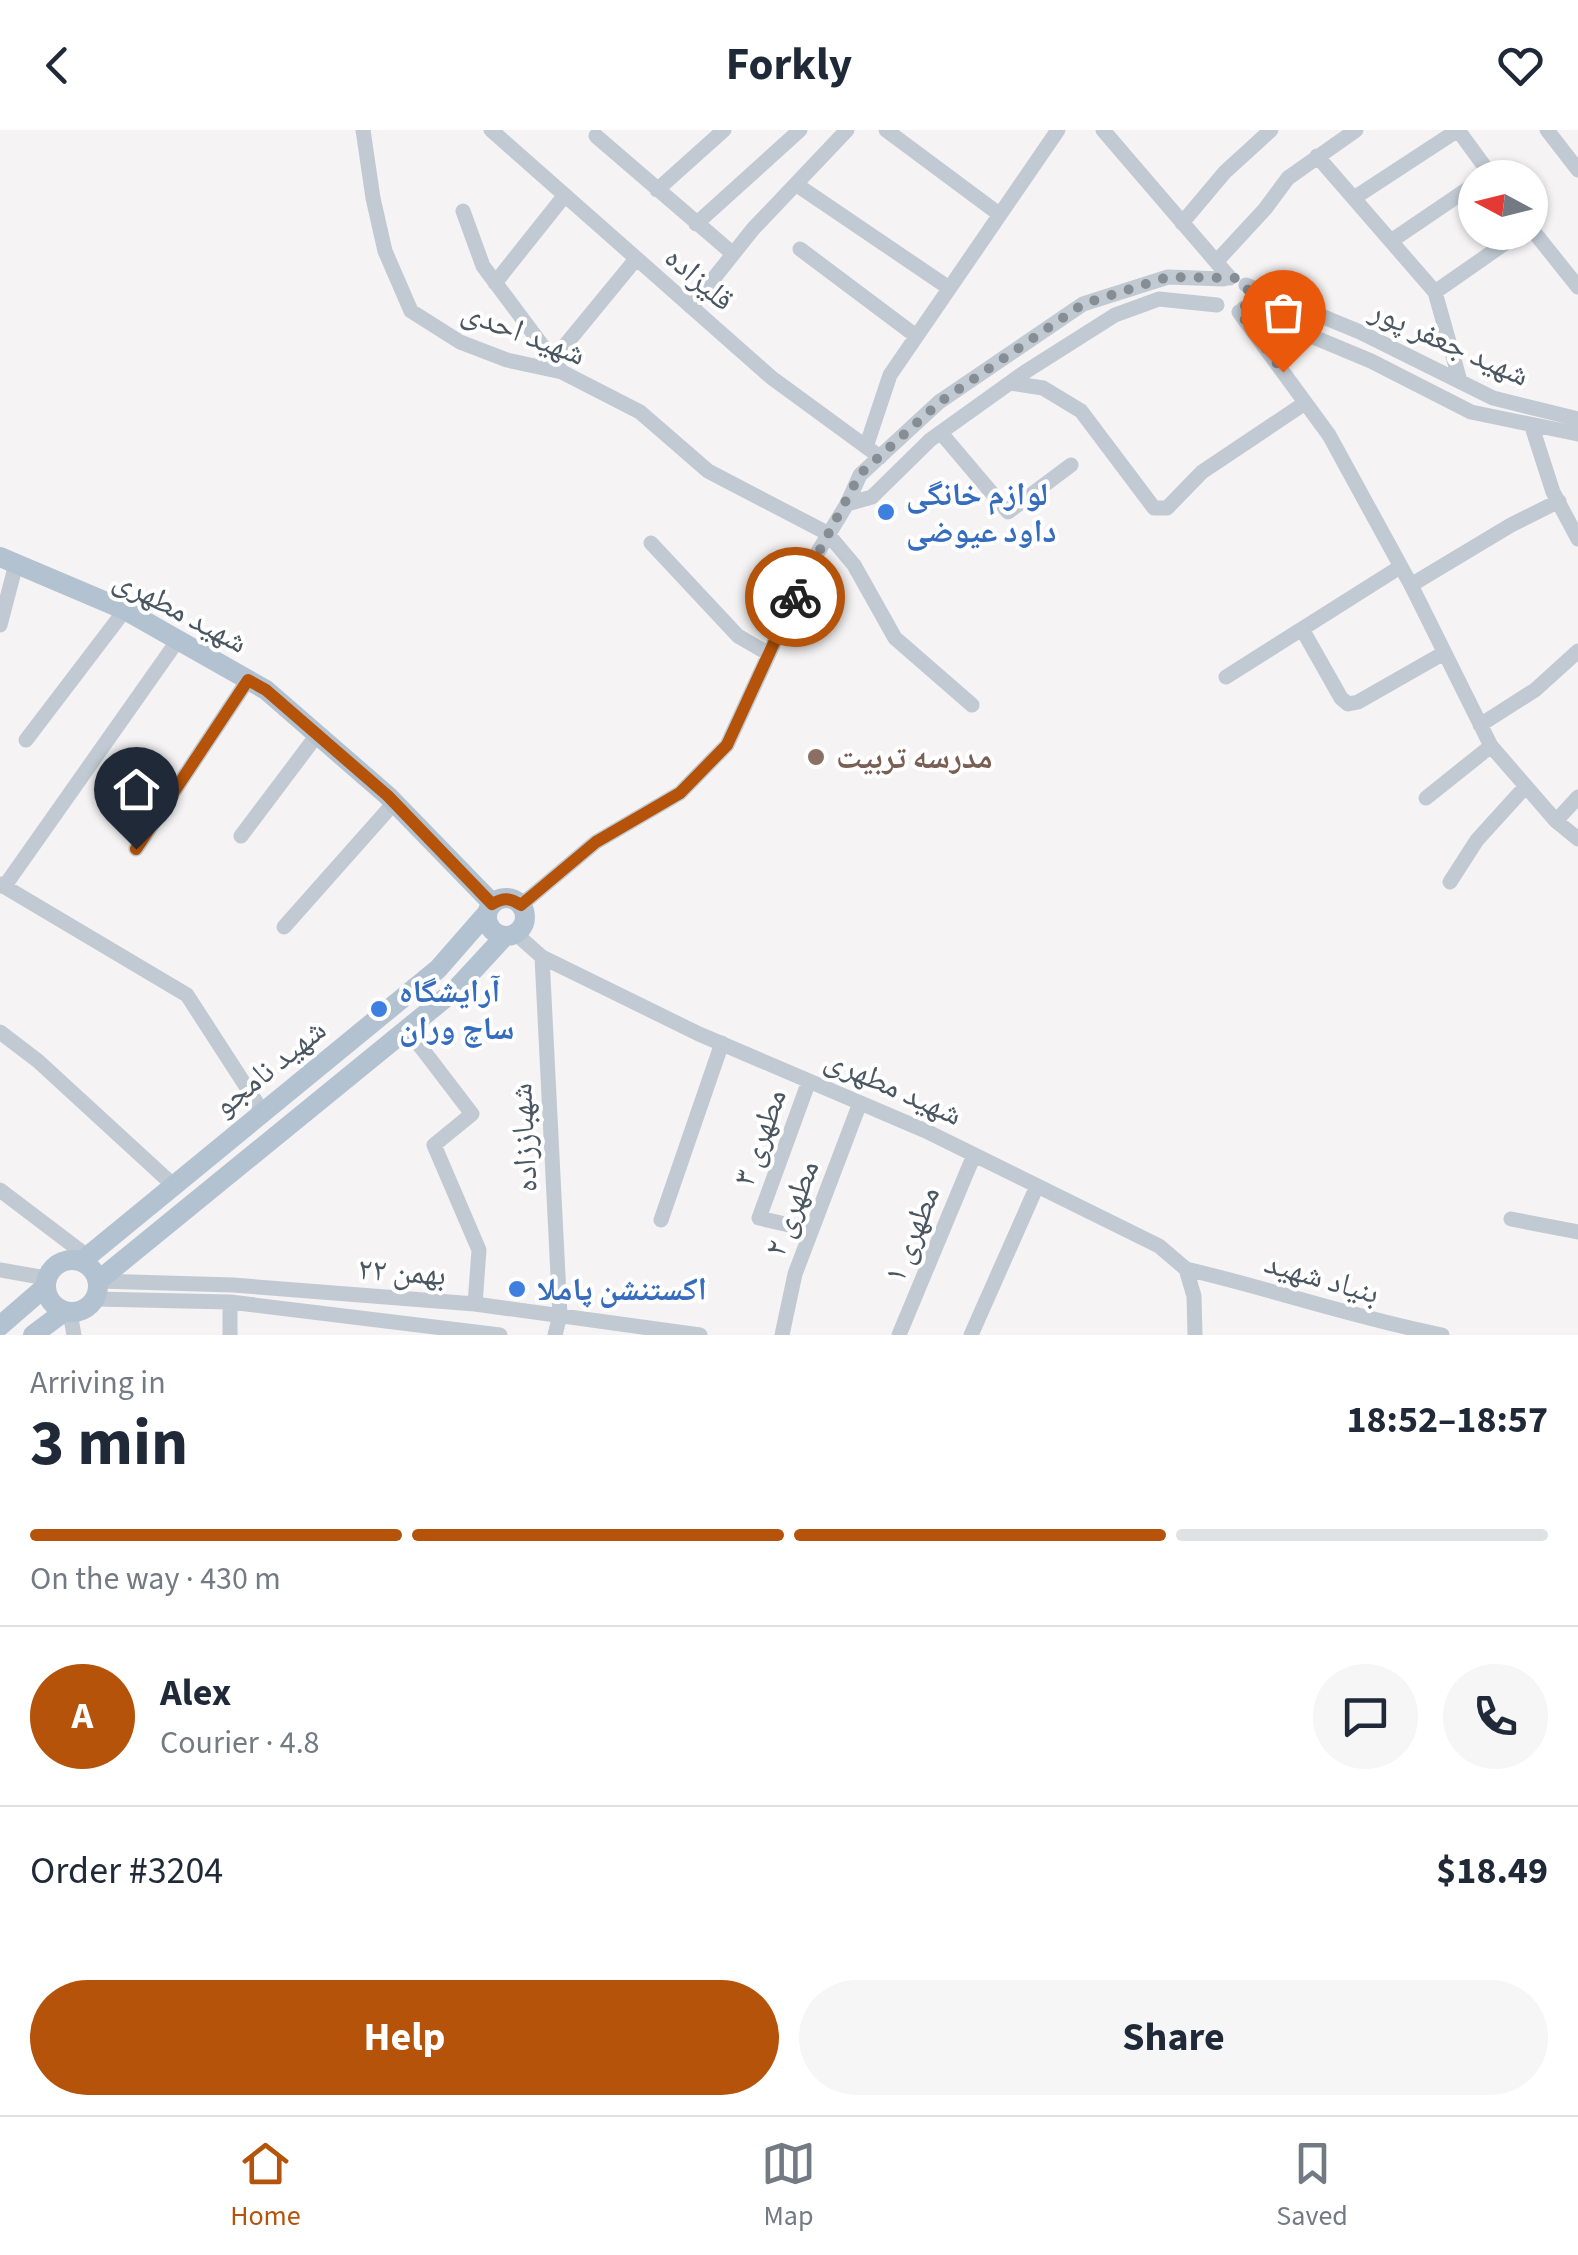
<!DOCTYPE html>
<meta charset="utf-8">
<style>
body{margin:0;font-family:"Source Sans 3","Noto Naskh Arabic",sans-serif;background:#f6f6f7;color:#1f2937;height:100vh;display:flex;flex-direction:column;font-size:38px;white-space:nowrap}
*{box-sizing:border-box;margin:0}
p{font-size:32px;color:#747a83}
.icon{flex:none;width:55px;height:55px;fill:none;stroke:currentColor;stroke-width:2;stroke-linecap:round;stroke-linejoin:round}
.map{position:relative;height:1205px;overflow:hidden}
.side{display:flex;flex-direction:column;background:#fff;flex:1}
.side>*{flex:none}
.needle{width:65px;rotate:277deg}
.fabs{position:absolute;left:1458px;top:30px;display:grid;gap:20px}
.fabs a{display:grid;place-items:center;width:90px;height:90px;border-radius:50%;background:#fff;box-shadow:0 2px 8px #0004;font-size:50px}
.pin{position:absolute;display:grid;place-items:center;width:85px;height:85px;color:#fff;margin:-102px -42px;border-radius:50% 50% 50% 0;rotate:-45deg;box-shadow:0 0 10px #0007}
.pin .icon{rotate:45deg}
.courier{position:absolute;display:grid;place-items:center;width:100px;height:100px;margin:-50px;border:8px solid #b45309;border-radius:50%;background:#fff;color:#222;box-shadow:0 2px 12px #0007}
.headline em{font-style:normal;font-weight:700}
.headline div{display:flex;flex-direction:column-reverse}
.headline{display:flex;align-items:center;justify-content:space-between;height:170px;padding:0 30px}
h1{font-size:65px;font-weight:700;line-height:75px}
.bar{display:grid;grid-template-columns:repeat(4,1fr);gap:15px 10px;align-content:center;height:120px;padding:0 30px}
.bar i{height:12px;border-radius:8px;background:#e0e1e3}
.bar .active{background:#b45309}
.bar p{grid-column:span 4}
.line{display:flex;align-items:center;gap:25px;padding:0 30px;border-top:2px solid #e0e1e3}
.line div{flex:1}
.round{display:grid;place-items:center;flex:none;width:105px;height:105px;border-radius:52px;background:#f6f6f7}
.primary-button{display:flex;gap:20px;margin-top:auto;padding:20px 30px}
.primary-button a{flex:1;height:115px;border-radius:60px;background:#b45309;color:#fff;font-size:40px;font-weight:700;line-height:115px;text-align:center}
.primary-button a+a{background:#f6f6f7;color:#1f2937}
header{display:flex;justify-content:space-between;align-items:center;height:130px;padding:0 30px;background:#fff;font-size:45px;font-weight:700}
.dock{display:flex;justify-content:space-around;align-items:center;height:140px;border-top:2px solid #e0e1e3;background:#fff;font-size:28px;color:#747a83}
.dock a{display:grid;justify-items:center;gap:5px}
.dock .active{color:#b45309}
.map>svg:first-child{display:block}
</style>
<header><svg class="icon" aria-label="back" viewBox="0 0 24 24"><path d="M15 5l-7 7 7 7"/></svg>Forkly<svg class="icon" aria-label="heart" viewBox="0 0 24 24"><path d="M12 20l-8-8c-3-5 5-10 8-4 3-6 11-1 8 4z"/></svg></header>
<div class="map">
<svg width="1578" height="1205" viewBox="0 0 1578 1205">
<rect width="100%" height="100%" fill="#f5f3f3"/>
<g fill="none" stroke-linecap="round" stroke-linejoin="round">
<path stroke="#c1cad2" stroke-width="15" d="M363 0 373 68 385 121 411 181 460 212 507 230 562 242 640 282 708 341 827 403 854 435 895 508 972 575
M491 0 772 248 880 327
M886 0 999 84
M1103 0 1230 148
M1458 0 1493 48
M1547 0 1578 40
M596 6 732 123
M1317 26 1435 162 1460 251
M797 55 949 158
M657 60 724 0
M1354 68 1458 0
M463 81 483 136 562 242
M1182 93 1225 42 1271 0
M696 94 800 0
M1530 97 1578 157
M1391 111 1475 54
M800 119 916 206
M1216 132 1265 79 1288 48 1356 0
M495 153 565 65
M1246 155 1360 202 1493 268 1578 289
M1435 162 1521 102
M691 177 753 99 847 0
M1244 178 1371 231 1471 282 1578 304
M1239 182 1329 305 1411 455 1491 616 1556 691 1578 709
M553 230 636 129
M1010 253 1043 258 1081 281 1154 378H1167L1202 342 1305 273
M1532 297 1553 362 1578 409
M941 303 1008 382 1071 335
M866 317 890 245 1058 0
M847 374 872 367 930 310 1025 242 1115 185 1159 169 1217 175
M651 413 738 506 769 524
M1411 455 1511 395 1559 371
M0 495 16 434
M1302 499 1341 568 1348 574 1358 572 1444 523
M1226 547 1400 437
M1480 595 1535 560 1578 521
M26 610 125 480
M1426 668 1491 616
M1556 691 1578 667
M241 706 317 605
M136 719 248 550
M1450 752 1477 710 1526 656
M0 754 187 865 262 981
M4 757 178 510
M521 775 596 712 680 663 727 615 810 435 847 374 860 345 939 272 1083 174 1168 147 1224 149
M284 797 394 673
M515 803 542 827 699 904 926 1001 1159 1116 1186 1139 1194 1166 1195 1205
M542 827 560 1185 555 1205
M407 899 472 984 434 1015 479 1120 475 1174
M0 902 38 931 172 1054
M809 951 759 1088 811 1100
M0 1060 87 1126
M1511 1089 1578 1102
M661 1090 722 913
M1186 1139C1272 1159 1355 1188 1442 1205
M0 1140 46 1148
M98 1151 233 1155 475 1174 700 1205
M95 1169 230 1172 500 1205
M230 1172V1205
M70 1183 74 1205
M782 1205 795 1144 860 973
M899 1205 974 1025
M971 1205 1037 1056"/>
<path stroke="#b3c2d1" stroke-width="20" d="M0 427 125 480 266 560 388 666 492 773
M487 787a19 19 0 1 1 38 0a19 19 0 1 1-38 0Z
M46 1156a26 26 0 1 1 52 0a26 26 0 1 1-52 0Z
M82 1131 438 839 487 783
M98 1151 455 860 505 806
M0 1196 45 1157
M33 1205 65 1181"/>
</g>
<g fill="none" stroke-linecap="round" stroke-linejoin="round">
<path stroke="#868d94" stroke-width="10" stroke-dasharray="0 18" d="M795 467 860 344 940 272 1083 174 1168 147 1236 148 1249 161 1248 173 1239 182 1283 242"/>
<path stroke="#b45309" stroke-width="12" d="M136 719 248 550 266 560 388 666 492 774C504 767 510 768 521 775L596 712 680 663 727 615 795 467"/>
</g>
<g fill="#3f7fe0" stroke="#fff" stroke-width="4">
<circle cx="886" cy="382" r="10"/>
<circle cx="379" cy="879" r="10"/>
<circle cx="517" cy="1159" r="10"/>
</g>
<circle fill="#8d6e63" stroke="#fff" stroke-width="4" cx="816" cy="627" r="10"/>
<g text-anchor="middle" stroke-width="8" stroke-linejoin="round" paint-order="stroke">
<g font-size="32" fill="#4a5661" stroke="#fff">
<text transform="translate(700 148) rotate(41)" y="11">قلیزاده</text>
<text transform="translate(524 202) rotate(21)" y="11">شهید احدی</text>
<text transform="translate(1450 212) rotate(24)" y="11">شهید جعفر پور</text>
<text transform="translate(181 480) rotate(28)" y="11">شهید مطهری</text>
<text transform="translate(269 937) rotate(-39)" y="11">شهید نامجو</text>
<text transform="translate(894 956) rotate(24)" y="11">شهید مطهری</text>
<text transform="translate(759 1007) rotate(-70)" y="11">مطهری ۳</text>
<text transform="translate(523 1008) rotate(-93)" y="11">شهباززاده</text>
<text transform="translate(791 1078) rotate(-69)" y="11">مطهری ۲</text>
<text transform="translate(911 1104) rotate(-68)" y="11">مطهری ۱</text>
<text transform="translate(402 1141) rotate(4)" y="11">۲۲ بهمن</text>
<text transform="translate(1322 1147) rotate(16)" y="11">بنیاد شهید</text>
</g>
<g font-size="32" font-weight="bold" fill="#366cbe" stroke="#fff" text-anchor="start">
<text x="906" y="375">لوازم خانگی<tspan x="906" dy="37">داود عیوضی</tspan></text>
<text x="399" y="872">آرایشگاه<tspan x="399" dy="37">ساچ وران</tspan></text>
<text x="537" y="1170">اکستنشن پاملا</text>
</g>
<g font-size="32" font-weight="bold" fill="#785e54" stroke="#fff" text-anchor="start">
<text x="836" y="638">مدرسه تربیت</text>
</g>
</g>
</svg>
<div class="fabs">
<a><svg class="needle" viewBox="-14 -14 28 28"><path d="M0-13l5 13h-10z" fill="#e53935"/><path d="M0 13l5-13h-10z" fill="#747a83"/></svg></a>
</div>
<div class="pin" style="left:1283px;top:242px;background:#ea580c"><svg class="icon" aria-label="bag" viewBox="0 0 24 24"><path d="M5 8h14l-1 12H6zM9 8a3 3 0 0 1 6 0"/></svg></div>
<div class="pin" style="left:136px;top:719px;background:#1f2937"><svg class="icon" aria-label="home" viewBox="0 0 24 24"><path d="M3 11l9-7 9 7M6 9v11h12V9"/></svg></div>
<div class="courier" style="left:795px;top:467px"><svg class="icon" aria-label="bike" viewBox="0 0 24 24"><circle cx="6" cy="16" r="4"/><circle cx="18" cy="16" r="4"/><path d="M6 16l4-8h5l3 8M10 8l3 8H6M13 5h3"/></svg></div>
</div>
<section class="side">
<div class="headline"><div><h1>3 min</h1><p>Arriving in</p></div><em>18:52–18:57</em></div>
<div class="bar"><i class="active"></i><i class="active"></i><i class="active"></i><i></i><p>On the way · 430 m</p></div>
<div class="line" style="height:180px"><b class="round" style="background:#b45309;color:#fff">A</b><div><b>Alex</b><p>Courier · 4.8</p></div><a class="round"><svg class="icon" aria-label="chat" viewBox="0 0 24 24"><path d="M4 5h16v11H9l-5 4z"/></svg></a><a class="round"><svg class="icon" aria-label="phone" viewBox="0 0 24 24"><path d="M5 4h4l2 5-3 2q2 4 5 5l2-3 5 2v4C11 20 4 13 5 4z"/></svg></a></div>
<div class="line" style="height:130px"><div>Order #3204</div><b>$18.49</b></div>
<div class="primary-button"><a>Help</a><a>Share</a></div>
</section>
<nav class="dock">
<a class="active"><svg class="icon" aria-label="home" viewBox="0 0 24 24"><path d="M3 11l9-7 9 7M6 9v11h12V9"/></svg>Home</a>
<a><svg class="icon" aria-label="map" viewBox="0 0 24 24"><path d="M3 6l6-2 6 2 6-2v14l-6 2-6-2-6 2zM9 4v14M15 6v14"/></svg>Map</a>
<a><svg class="icon" aria-label="saved" viewBox="0 0 24 24"><path d="M7 4h10v16l-5-4-5 4z"/></svg>Saved</a>
</nav>
